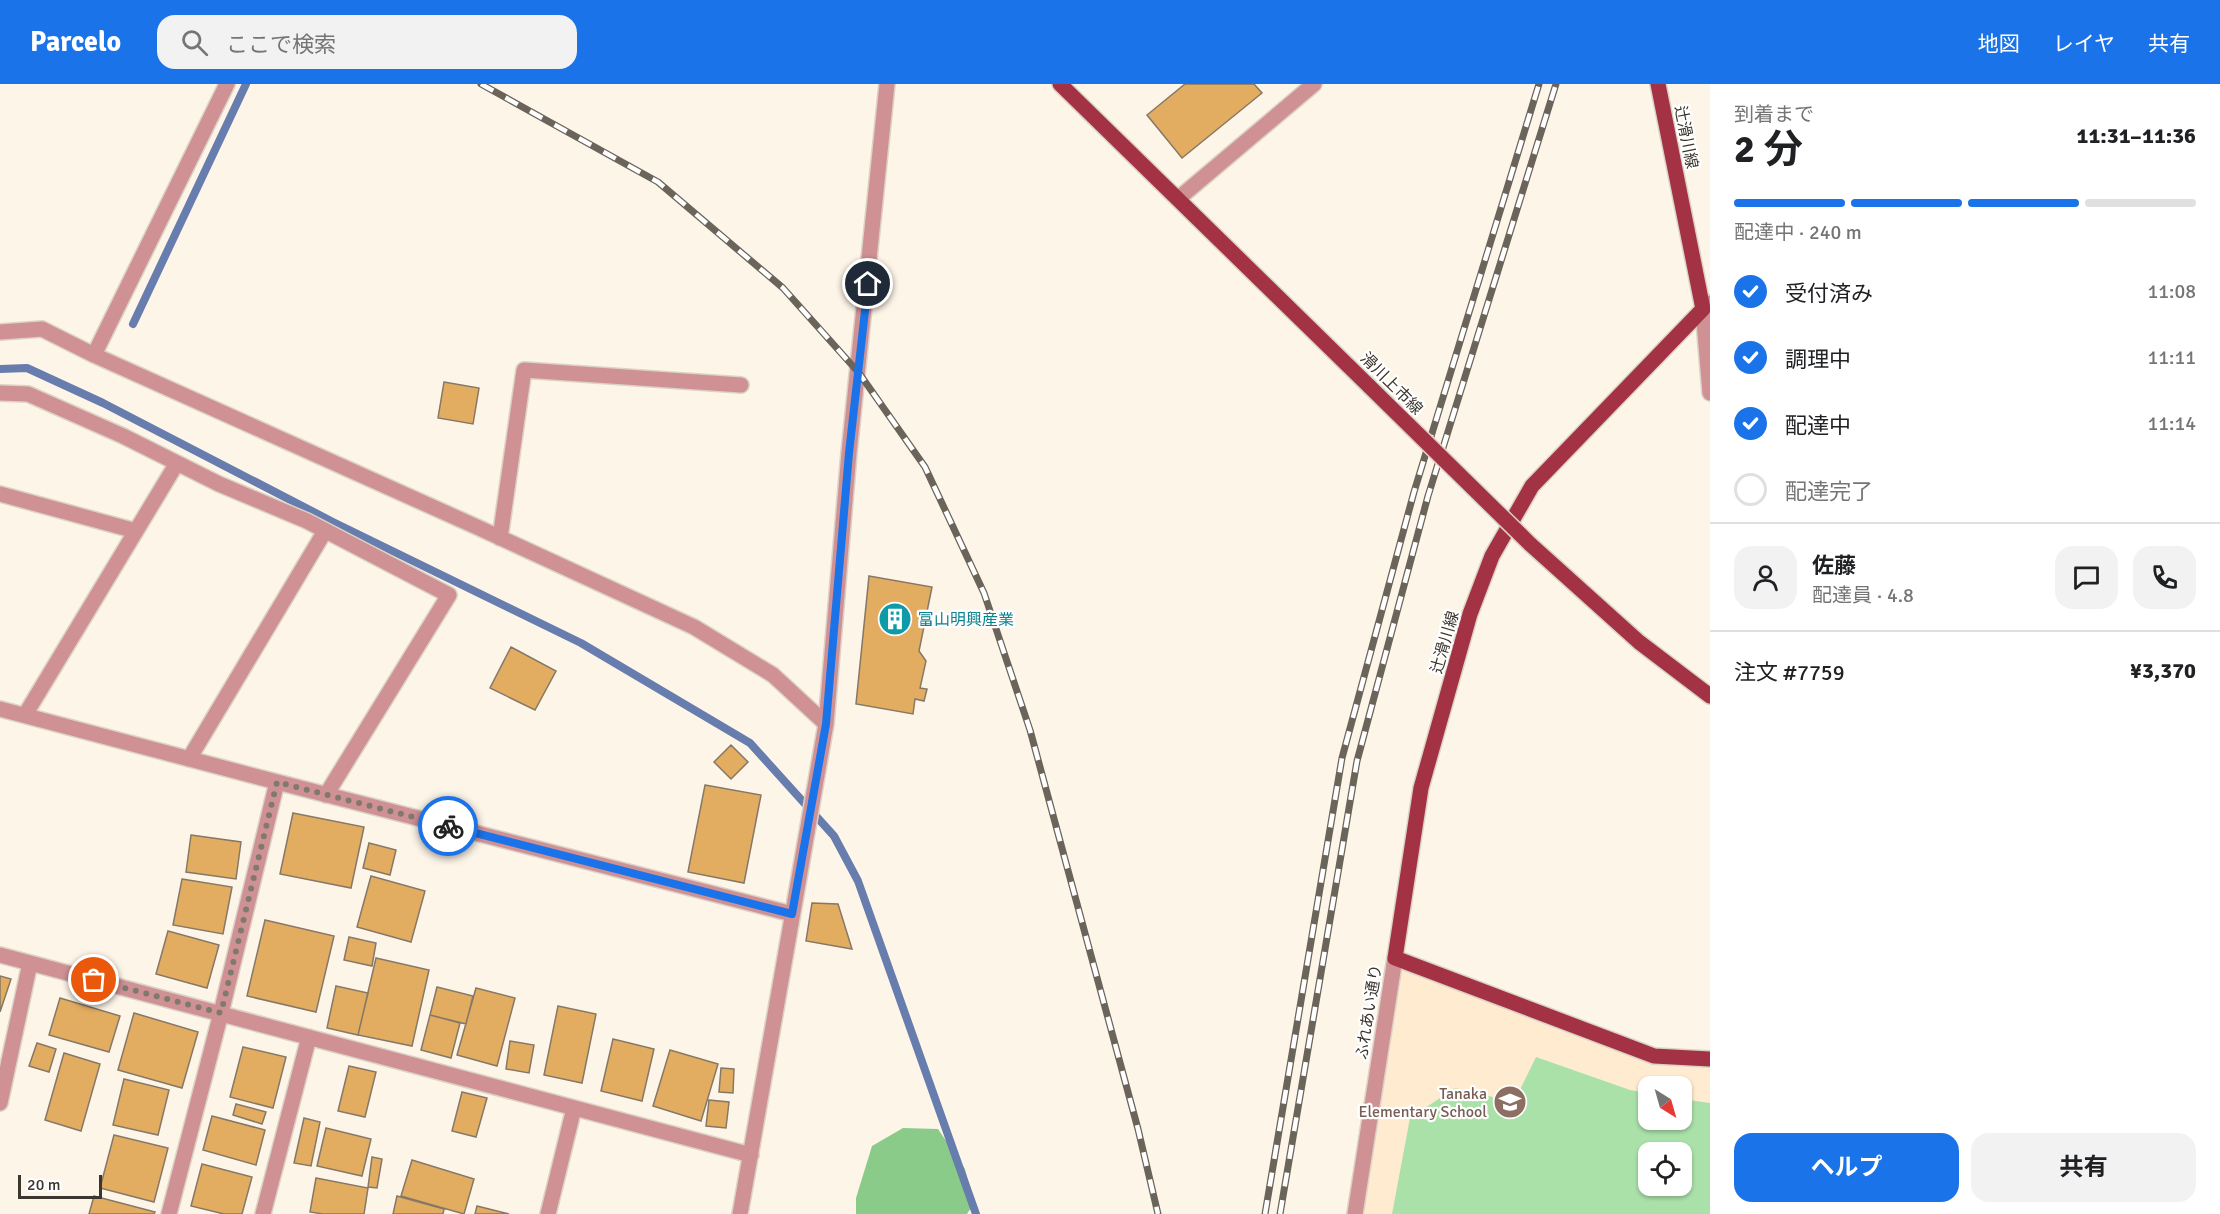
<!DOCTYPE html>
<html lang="ja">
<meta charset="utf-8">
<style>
body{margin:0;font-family:Signika,"Noto Sans JP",sans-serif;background:#f2f2f2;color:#202124;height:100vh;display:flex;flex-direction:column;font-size:22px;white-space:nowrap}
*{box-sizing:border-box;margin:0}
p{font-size:20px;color:#757577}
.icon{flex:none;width:33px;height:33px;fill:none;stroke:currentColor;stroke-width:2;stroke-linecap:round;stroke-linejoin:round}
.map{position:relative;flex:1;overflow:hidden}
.details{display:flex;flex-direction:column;background:#fff;width:510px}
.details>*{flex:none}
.needle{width:39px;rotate:143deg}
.fabs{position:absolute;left:1638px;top:992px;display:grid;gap:12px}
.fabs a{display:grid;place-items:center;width:54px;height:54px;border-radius:12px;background:#fff;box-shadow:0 2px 4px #0004;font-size:30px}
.scale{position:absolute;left:18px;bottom:15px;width:84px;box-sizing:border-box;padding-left:6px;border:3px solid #3b362e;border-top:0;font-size:16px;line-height:21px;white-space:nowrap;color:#3b362e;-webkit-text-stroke:4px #fff;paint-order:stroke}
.pin{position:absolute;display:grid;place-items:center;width:51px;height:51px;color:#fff;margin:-26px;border:3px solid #fff;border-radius:50%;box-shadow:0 2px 6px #0007}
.courier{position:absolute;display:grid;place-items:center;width:60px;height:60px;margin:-30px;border:4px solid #1a73e8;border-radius:50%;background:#fff;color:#222;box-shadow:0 2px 8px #0007}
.headline em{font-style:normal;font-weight:700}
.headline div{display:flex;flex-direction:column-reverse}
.headline{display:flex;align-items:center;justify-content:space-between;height:102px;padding:0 24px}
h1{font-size:39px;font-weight:700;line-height:45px}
.bar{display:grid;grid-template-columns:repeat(4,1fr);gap:9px 6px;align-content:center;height:72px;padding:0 24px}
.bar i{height:8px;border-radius:4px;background:#e0e0e0}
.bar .current{background:#1a73e8}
.bar p{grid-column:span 4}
.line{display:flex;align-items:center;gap:15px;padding:0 24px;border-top:2px solid #e0e0e0}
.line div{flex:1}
.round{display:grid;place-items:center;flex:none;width:63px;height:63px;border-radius:18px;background:#f2f2f2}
ol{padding:0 24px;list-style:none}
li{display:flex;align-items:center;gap:18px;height:66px}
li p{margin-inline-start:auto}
li .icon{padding:6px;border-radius:50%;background:#1a73e8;color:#fff;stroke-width:4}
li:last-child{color:#757577}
li i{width:33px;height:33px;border:3px solid #e0e0e0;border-radius:50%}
.cta{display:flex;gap:12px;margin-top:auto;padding:12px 24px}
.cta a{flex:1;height:69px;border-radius:18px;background:#1a73e8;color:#fff;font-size:24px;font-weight:700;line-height:69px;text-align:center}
.cta a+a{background:#f2f2f2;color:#202124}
header{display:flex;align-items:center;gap:36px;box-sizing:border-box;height:84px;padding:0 30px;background:#1a73e8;color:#fff}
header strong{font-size:28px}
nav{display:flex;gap:33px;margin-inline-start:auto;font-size:21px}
.search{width:420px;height:54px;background:#f2f2f2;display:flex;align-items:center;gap:15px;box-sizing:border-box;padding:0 21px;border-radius:18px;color:#757577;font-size:22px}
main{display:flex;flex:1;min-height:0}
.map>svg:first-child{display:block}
</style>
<header>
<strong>Parcelo</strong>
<div class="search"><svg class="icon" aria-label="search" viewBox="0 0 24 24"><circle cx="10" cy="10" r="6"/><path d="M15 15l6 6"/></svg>ここで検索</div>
<nav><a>地図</a><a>レイヤ</a><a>共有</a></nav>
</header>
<main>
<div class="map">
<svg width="1710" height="1130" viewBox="0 0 1710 1130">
<rect width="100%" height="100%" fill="#fef5e9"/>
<path fill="#feebd0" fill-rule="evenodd" d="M1395 874 1654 972 1710 975V1130H1355ZM1648 1002H1682V1035H1648ZM1648 1068H1682V1101H1648Z"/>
<path fill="#aae1a9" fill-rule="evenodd" d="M1536 973 1630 1006 1648 1009V1035H1682V1015L1710 1019V1130H1392L1410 1034 1455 1004 1514 1018ZM1648 1068H1682V1101H1648Z"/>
<path fill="#8acb8a" d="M903 1044 938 1045 965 1085 974 1119 967 1130H856V1114L872 1062Z"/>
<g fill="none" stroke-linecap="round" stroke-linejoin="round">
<path stroke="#677dad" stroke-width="8" d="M133 240 246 0
M0 285 27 284 103 319 333 438 581 559 750 659 834 752 858 797 976 1130"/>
</g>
<path fill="#e3ad61" stroke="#867866" stroke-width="1.5" d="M1185 0H1254L1262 9 1182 74 1147 31Z
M444 298 479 304 473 340 438 334Z
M869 492 932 503 919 567 926 577 920 604 927 605 924 617 915 615 913 630 856 620Z
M511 563 556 587 535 626 490 604Z
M731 661 748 678 731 695 714 678Z
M705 701 761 711 744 799 688 788Z
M293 729 364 743 351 804 280 790Z
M191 751 241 758 236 795 186 788Z
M369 759 396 766 390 791 363 784Z
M371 792 425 807 411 858 357 843Z
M182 795 232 803 223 850 173 841Z
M812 819 838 820 852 865 806 857Z
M265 836 334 852 316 928 247 912Z
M168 847 219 861 207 904 156 890Z
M349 853 376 859 372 882 344 876Z
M376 874 429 886 412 962 358 951Z
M0 892 11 895 0 928Z
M336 902 368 909 358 951 327 944Z
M437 903 473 912 466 940 430 931Z
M476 904 515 914 497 982 457 971Z
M60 914 120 932 109 968 49 951Z
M558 922 596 930 582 999 544 991Z
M134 929 198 948 182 1004 118 986Z
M430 931 460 939 451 974 421 966Z
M613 955 654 965 642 1017 601 1007Z
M510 957 534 961 529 989 506 985Z
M37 959 56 965 49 988 29 982Z
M243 963 286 973 273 1024 230 1013Z
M670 966 718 980 701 1037 653 1022Z
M64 969 100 980 81 1047 45 1036Z
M349 982 376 988 365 1033 338 1027Z
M721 984 734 985 733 1009 719 1008Z
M124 995 169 1006 158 1051 113 1041Z
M462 1008 487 1014 476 1053 452 1047Z
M709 1016 729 1018 726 1044 706 1042Z
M236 1020 266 1028 262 1040 233 1031Z
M212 1032 265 1046 256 1081 203 1066Z
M304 1034 320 1038 311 1082 294 1079Z
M326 1044 371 1055 362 1092 317 1082Z
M114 1051 168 1064 154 1118 100 1104Z
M372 1073 382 1075 377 1104 368 1103Z
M412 1076 474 1095 464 1130 401 1112Z
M202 1080 252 1093 242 1130H224L191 1122Z
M316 1094 368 1104 364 1130H323L310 1128Z
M94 1112 155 1128 154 1130H89Z
M397 1112 444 1125 443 1130H393Z
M477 1122 509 1130H475Z"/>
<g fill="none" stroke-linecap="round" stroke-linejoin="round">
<g stroke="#dbd3c7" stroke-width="18">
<path id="minor" d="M1179 114 1314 0
M1710 219 1703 225 1710 309
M0 248 42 245 94 271 477 443 694 543 773 591 826 640
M94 271 227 0
M0 309 28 310 123 352 219 400 307 437 449 511 326 711
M0 410 136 447
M500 454 524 286 741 301
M0 625 277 698 792 830
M25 631 177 379
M189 675 325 447
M0 871 751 1071
M0 1019 30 879
M169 1130 221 929 277 698
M263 1130 309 953
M548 1130 574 1024
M740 1130 826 640 849 369 887 0
M1355 1130 1395 874"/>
</g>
<g stroke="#dbd3c7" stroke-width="18">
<path id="major" d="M1060 0 1370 303
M1658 0 1703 225 1532 402 1492 472 1470 530 1421 704 1395 874 1654 972 1710 975
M1530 460 1639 558 1710 612"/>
</g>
<use href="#minor" stroke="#d09194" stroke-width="15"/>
<use href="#major" stroke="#a33344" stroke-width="15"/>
<g stroke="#6a645b" stroke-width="7">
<path id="rail" d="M481 0 658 98 783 204 859 289 925 383 984 509 1030 646 1138 1045 1158 1130
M1265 1130 1342 674 1414 408 1539 0
M1280 1130 1357 677 1428 412 1556 0"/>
</g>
<use href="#rail" stroke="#fff" stroke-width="4.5" stroke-dasharray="14" stroke-linecap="butt"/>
<g stroke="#dbd3c7" stroke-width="18" stroke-linecap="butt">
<path id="major-bridge" d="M1370 303 1530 460"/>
</g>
<use href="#major-bridge" stroke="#a33344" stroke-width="15"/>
</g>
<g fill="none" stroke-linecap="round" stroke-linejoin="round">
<path stroke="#7f796f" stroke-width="6" stroke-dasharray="0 10.8" d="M94 896 221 929 277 698 448 742"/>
<path stroke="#1a73e8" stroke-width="8" d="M448 742 792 830 826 640 849 369 868 200"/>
</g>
<defs>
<g id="building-disc" transform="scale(1.725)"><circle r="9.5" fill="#0f9aa8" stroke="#fff"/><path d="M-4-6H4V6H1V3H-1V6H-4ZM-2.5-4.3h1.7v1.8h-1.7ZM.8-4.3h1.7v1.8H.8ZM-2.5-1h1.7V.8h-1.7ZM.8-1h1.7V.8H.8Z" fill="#fff"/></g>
<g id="school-disc" transform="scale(1.725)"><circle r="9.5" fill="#8d6e63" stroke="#fff"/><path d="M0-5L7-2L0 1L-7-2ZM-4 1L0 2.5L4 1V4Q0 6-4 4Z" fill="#fff"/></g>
</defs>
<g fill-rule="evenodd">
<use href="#building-disc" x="895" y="535"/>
<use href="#school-disc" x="1510" y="1018"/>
</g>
<g text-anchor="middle" stroke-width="4.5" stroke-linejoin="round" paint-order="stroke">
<g font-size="16" fill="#3b362e" stroke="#fff">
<text transform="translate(1687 53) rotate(79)" y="6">辻滑川線</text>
<text transform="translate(1392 299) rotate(45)" y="6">滑川上市線</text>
<text transform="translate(1444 558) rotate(-74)" y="6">辻滑川線</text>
<text transform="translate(1368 928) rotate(-81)" y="6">ふれあい通り</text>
</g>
<g font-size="16" fill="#0d838f" stroke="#fff" text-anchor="start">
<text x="918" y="541">富山明興産業</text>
</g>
<g font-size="16" fill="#785e54" stroke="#fff" text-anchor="end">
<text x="1487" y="1015">Tanaka<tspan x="1487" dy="18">Elementary School</tspan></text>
</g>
</g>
</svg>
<div class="fabs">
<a><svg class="needle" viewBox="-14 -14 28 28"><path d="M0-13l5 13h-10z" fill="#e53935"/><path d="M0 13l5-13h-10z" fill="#757577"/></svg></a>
<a><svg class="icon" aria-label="locate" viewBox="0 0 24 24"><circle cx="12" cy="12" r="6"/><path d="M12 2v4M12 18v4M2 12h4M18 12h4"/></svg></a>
</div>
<div class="scale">20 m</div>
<div class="pin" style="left:94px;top:896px;background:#ea580c"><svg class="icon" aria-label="bag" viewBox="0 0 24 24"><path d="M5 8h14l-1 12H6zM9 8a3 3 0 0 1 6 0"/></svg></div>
<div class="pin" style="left:868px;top:200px;background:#1f2937"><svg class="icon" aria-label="home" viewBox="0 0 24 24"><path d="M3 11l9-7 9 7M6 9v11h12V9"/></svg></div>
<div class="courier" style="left:448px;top:742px"><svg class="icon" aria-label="bike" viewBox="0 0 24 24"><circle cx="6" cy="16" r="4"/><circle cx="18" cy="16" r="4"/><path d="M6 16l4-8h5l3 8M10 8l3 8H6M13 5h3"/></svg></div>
</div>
<section class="details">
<div class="headline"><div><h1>2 分</h1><p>到着まで</p></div><em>11:31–11:36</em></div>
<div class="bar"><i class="current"></i><i class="current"></i><i class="current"></i><i></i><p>配達中 · 240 m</p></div>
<ol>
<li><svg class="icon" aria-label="check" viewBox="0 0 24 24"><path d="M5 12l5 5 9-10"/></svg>受付済み<p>11:08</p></li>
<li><svg class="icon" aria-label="check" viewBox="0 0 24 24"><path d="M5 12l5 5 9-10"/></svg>調理中<p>11:11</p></li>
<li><svg class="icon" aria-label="check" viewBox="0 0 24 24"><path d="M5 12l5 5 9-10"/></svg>配達中<p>11:14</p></li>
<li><i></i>配達完了</li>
</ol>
<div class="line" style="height:108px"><a class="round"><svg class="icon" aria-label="person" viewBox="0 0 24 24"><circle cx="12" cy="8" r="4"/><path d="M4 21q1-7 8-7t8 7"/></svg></a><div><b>佐藤</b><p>配達員 · 4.8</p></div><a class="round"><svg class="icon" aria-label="chat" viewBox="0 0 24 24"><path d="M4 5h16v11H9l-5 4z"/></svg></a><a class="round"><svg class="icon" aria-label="phone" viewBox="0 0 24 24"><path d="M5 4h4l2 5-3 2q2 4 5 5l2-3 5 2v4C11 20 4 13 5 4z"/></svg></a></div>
<div class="line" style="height:78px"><div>注文 #7759</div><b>¥3,370</b></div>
<div class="cta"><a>ヘルプ</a><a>共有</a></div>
</section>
</main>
